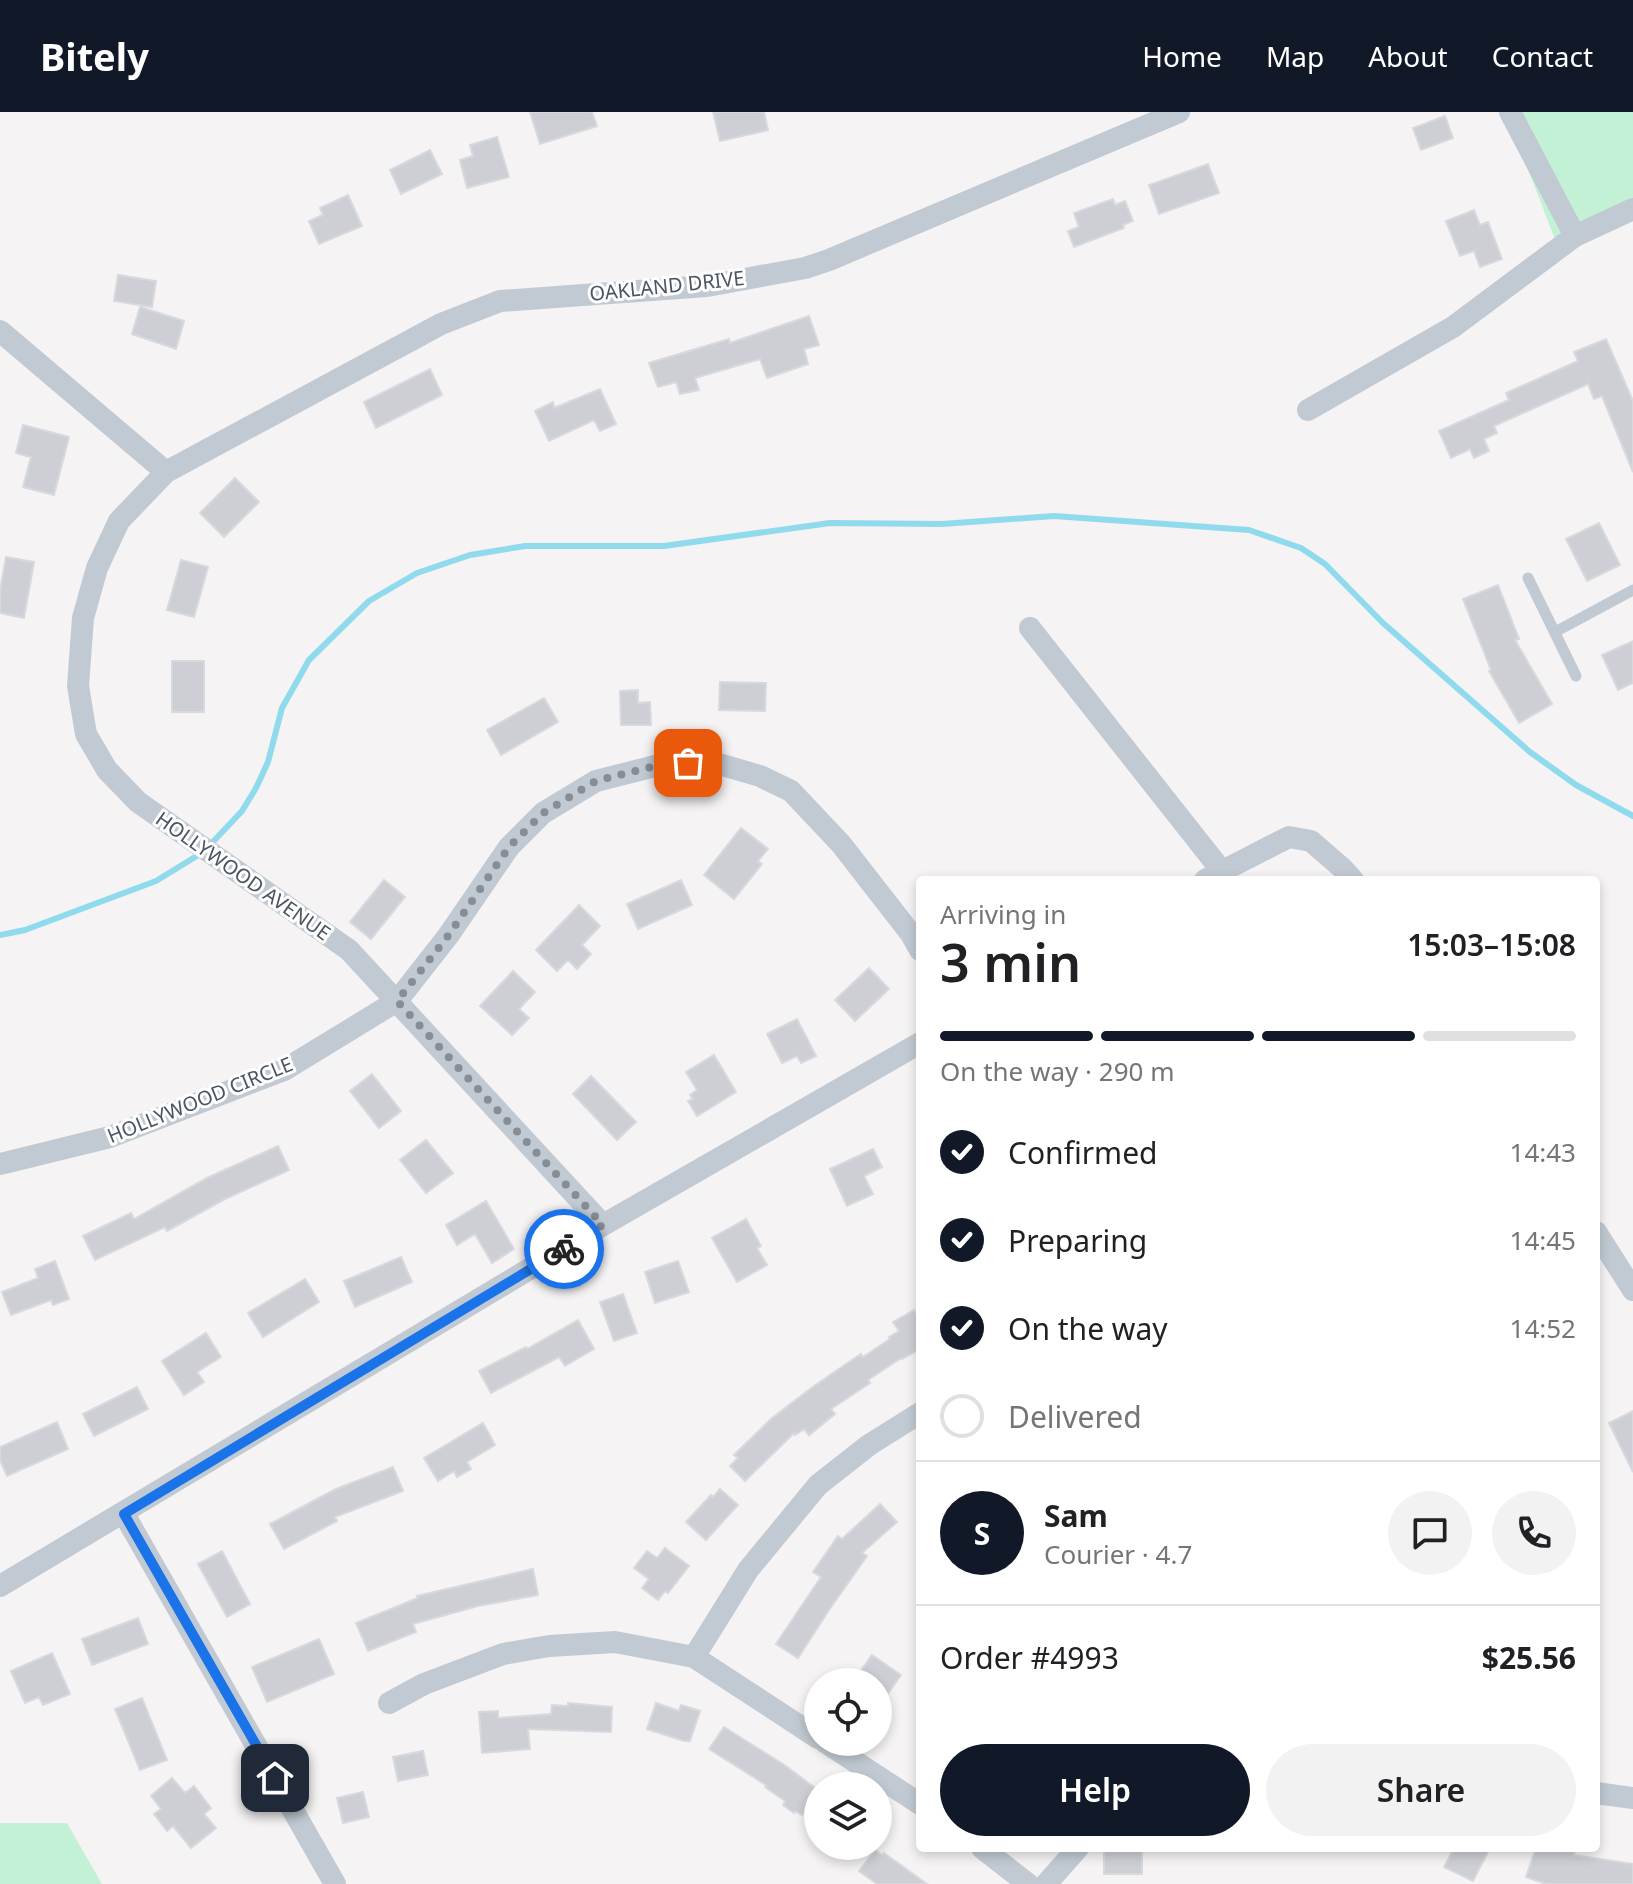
<!DOCTYPE html>
<meta charset="utf-8">
<style>
body{margin:0;font-family:"Noto Sans",sans-serif;background:#f2f2f2;color:#202124;height:100vh;display:flex;flex-direction:column;font-size:30px;white-space:nowrap}
*{box-sizing:border-box;margin:0}
p{font-size:26px;color:#757577}
.icon{flex:none;width:44px;height:44px;fill:none;stroke:currentColor;stroke-width:2;stroke-linecap:round;stroke-linejoin:round}
.map{position:relative;flex:1;overflow:hidden}
.sheet{position:absolute;left:916px;top:764px;width:684px;height:976px;display:flex;flex-direction:column;background:#fff;border-radius:8px;box-shadow:0 4px 12px #0003}
.sheet>*{flex:none}
.fabs{position:absolute;left:804px;top:1556px;display:grid;gap:16px}
.fabs a{display:grid;place-items:center;width:88px;height:88px;border-radius:50%;background:#fff;box-shadow:0 4px 12px #0003;font-size:40px}
.pin{position:absolute;display:grid;place-items:center;width:68px;height:68px;color:#fff;margin:-34px;border-radius:16px;box-shadow:0 4px 12px #0006}
.courier{position:absolute;display:grid;place-items:center;width:80px;height:80px;margin:-40px;border:6px solid #1a73e8;border-radius:50%;background:#fff;color:#222;box-shadow:0 2px 10px #0007}
.headline em{font-style:normal;font-weight:600}
.headline div{display:flex;flex-direction:column-reverse}
.headline{display:flex;align-items:center;justify-content:space-between;height:136px;padding:0 24px}
h1{font-size:52px;font-weight:600;line-height:60px}
.bar{display:grid;grid-template-columns:repeat(4,1fr);gap:12px 8px;align-content:center;height:96px;padding:0 24px}
.bar i{height:10px;border-radius:6px;background:#e0e0e0}
.bar .on{background:#111827}
.bar p{grid-column:span 4}
.line{display:flex;align-items:center;gap:20px;padding:0 24px;border-top:2px solid #e0e0e0}
.line div{flex:1}
.round{display:grid;place-items:center;flex:none;width:84px;height:84px;border-radius:42px;background:#f2f2f2}
ol{padding:0 24px;list-style:none}
li{display:flex;align-items:center;gap:24px;height:88px}
li p{margin-inline-start:auto}
li .icon{padding:8px;border-radius:50%;background:#111827;color:#fff;stroke-width:4}
li:last-child{color:#757577}
li i{width:44px;height:44px;border:4px solid #e0e0e0;border-radius:50%}
.action{display:flex;gap:16px;margin-top:auto;padding:16px 24px}
.action a{flex:1;height:92px;border-radius:48px;background:#111827;color:#fff;font-size:32px;font-weight:600;line-height:92px;text-align:center}
.action a+a{background:#f2f2f2;color:#202124}
header{display:flex;align-items:center;gap:48px;box-sizing:border-box;height:112px;padding:0 40px;background:#111827;color:#fff}
header strong{font-size:38px}
nav{display:flex;gap:44px;margin-inline-start:auto;font-size:28px}
.map>svg:first-child{display:block}
</style>
<header>
<strong>Bitely</strong>
<nav><a>Home</a><a>Map</a><a>About</a><a>Contact</a></nav>
</header>
<div class="map">
<svg width="1633" height="1772" viewBox="0 0 1633 1772">
<rect width="100%" height="100%" fill="#f5f3f3"/>
<path fill="#c3f1d5" d="M1506 0H1633V95L1556 130Z
M0 1711H67L102 1772H0Z"/>
<g fill="none" stroke-linecap="round" stroke-linejoin="round">
<path stroke="#90daee" stroke-width="6" d="M209 734 242 699 256 676 268 650 282 596 309 548 369 489 417 461 470 443 525 434H664L830 411 942 412 1054 404 1249 418 1301 436 1325 452 1383 511 1530 640 1576 673 1633 704
M0 823 25 818 156 769 200 742"/>
</g>
<path fill="#cdcfd5" stroke="#d7d9de" stroke-width="2" d="M530 0H592L597 14 540 32Z
M713 0H764L768 18 720 29Z
M1445 4 1453 26 1421 38 1413 16Z
M497 25 509 65 467 76 460 48 473 44 470 33Z
M430 38 442 62 401 82 390 58Z
M1208 52 1219 81 1159 102 1149 73Z
M348 83 362 114 319 132 309 109 323 103 320 96Z
M1113 87 1115 93 1125 89 1133 109 1123 113 1124 116 1074 135 1068 119 1079 115 1074 101Z
M1474 98 1480 113 1488 110 1502 147 1480 155 1474 139 1460 144 1446 109Z
M118 163 156 169 152 195 114 189Z
M140 195 184 209 176 237 132 222Z
M809 204 819 233 804 237 808 252 767 266 760 247 695 266 699 278 680 282 676 270 658 275 649 251 729 227 730 231Z
M1606 227 1633 289V360L1602 284 1594 287 1588 272 1494 314 1497 321 1484 327 1489 339 1474 346 1470 337 1451 346 1439 319 1509 288 1506 281 1578 249 1574 240Z
M430 257 442 283 376 316 364 290Z
M600 277 616 312 600 319 594 308 549 329 535 299 553 290 554 296Z
M23 313 69 325 54 383 23 375 31 345 16 341Z
M235 366 259 390 224 425 200 401Z
M1599 411 1620 453 1587 469 1566 427Z
M6 445 34 450 24 506 0 501V478Z
M181 448 208 455 194 505 167 498Z
M1498 473 1519 527 1515 528 1552 592 1519 611 1489 559 1491 558 1463 487Z
M1633 529V571L1618 578 1602 543Z
M172 549H204V600H172Z
M720 570 766 571 765 599 719 598Z
M638 578V591L650 590 651 613H621L620 579Z
M544 586 558 610 501 643 487 618Z
M741 716 768 737 758 749 762 752 734 787 704 763Z
M384 768 405 785 371 827 350 810Z
M681 768 692 793 638 817 627 792Z
M579 793 600 814 582 833 591 842 577 857 568 848 557 859 536 838Z
M869 856 889 877 855 909 835 888Z
M513 859 535 880 519 897 529 906 512 923 480 894Z
M797 907 816 944 801 951 797 944 782 951 767 922Z
M714 943 736 980 697 1004 688 989 693 987 690 983 697 978 686 960Z
M372 962 401 999 379 1016 350 979Z
M591 964 636 1010 617 1028 573 982Z
M426 1028 453 1061 426 1081 400 1048Z
M278 1034 289 1058 225 1087 167 1119 165 1115 95 1148 83 1124 131 1101 134 1107 207 1066Z
M873 1037 882 1055 864 1064 873 1082 847 1094 830 1057Z
M486 1089 514 1137 492 1151 475 1122 457 1133 446 1113Z
M746 1107 761 1134 757 1136 767 1153 737 1170 712 1126Z
M401 1145 412 1170 355 1195 344 1169Z
M55 1149 69 1187 53 1193 51 1188 11 1203 2 1180 38 1166 35 1157Z
M678 1149 689 1180 655 1191 645 1160Z
M305 1167 319 1190 263 1225 248 1201Z
M623 1182 637 1221 614 1229 600 1190Z
M914 1198 920 1209V1237L902 1247 901 1246 868 1268 870 1271 831 1297 835 1302 809 1323 804 1317 795 1323 794 1321 745 1369 730 1354 738 1346 734 1343 772 1306 814 1274 861 1242 863 1245 890 1227 889 1225 899 1219 893 1210Z
M578 1208 594 1237 565 1254 559 1245 491 1281 479 1259 526 1235 527 1237Z
M206 1221 221 1245 197 1260 204 1270 184 1283 162 1249Z
M137 1275 148 1297 94 1324 83 1302Z
M1633 1299V1360L1609 1311Z
M57 1310 68 1337 7 1364 0 1348V1335Z
M483 1311 495 1333 467 1350 471 1357 457 1365 454 1359 438 1369 424 1346Z
M393 1355 403 1379 335 1405 337 1409 284 1437 270 1412 336 1377Z
M720 1377 738 1393 706 1428 686 1410 711 1383 713 1385Z
M880 1392 897 1410 862 1441 867 1444 829 1498 798 1546 776 1532 821 1465 813 1460 838 1424 842 1427Z
M665 1436 689 1454 668 1481 665 1479 658 1488 642 1476 649 1467 634 1456 647 1439 657 1446Z
M222 1439 250 1492 227 1505 198 1452Z
M533 1457 538 1483 478 1494 413 1512 416 1520 368 1539 356 1511 418 1486 417 1484Z
M138 1506 148 1532 92 1553 82 1527Z
M319 1527 334 1562 267 1590 252 1555Z
M52 1541 70 1582 43 1593 39 1585 25 1591 11 1559Z
M872 1543 901 1563 887 1583 878 1577V1570H868L858 1563Z
M142 1586 167 1648 140 1658 115 1597Z
M568 1591 612 1595 611 1620 528 1617 530 1637 482 1641 479 1600 498 1599V1606L551 1602 552 1593 568 1594Z
M656 1591 679 1599 681 1593 700 1599 690 1629H684L647 1617Z
M724 1615 783 1652 818 1678V1709L805 1699 802 1703 795 1699 794 1701 783 1693 785 1689 765 1675 766 1673 709 1637Z
M423 1639 428 1663 398 1669 393 1645Z
M172 1666 185 1681 194 1674 211 1696 204 1702 216 1716 191 1736 173 1714 167 1719 154 1702 161 1697 151 1684Z
M363 1680 369 1705 343 1711 337 1686Z
M1104 1736H1142V1762H1104Z
M1454 1736H1490L1473 1769 1444 1755Z
M1536 1736H1566L1575 1739 1574 1743 1633 1752V1772H1546L1526 1765Z
M875 1738 882 1743 884 1741 927 1772H877L859 1759Z"/>
<g fill="none" stroke-linecap="round" stroke-linejoin="round">
<path stroke="#c1cad2" stroke-width="11" d="M1528 466 1576 564
M1555 520 1633 478"/>
<path stroke="#c1cad2" stroke-width="22" d="M1510 0 1575 124
M0 219 166 360
M1308 298 1453 215 1575 124 1633 97
M1030 516 1221 758
M1205 768 1289 725 1311 729 1342 756 1353 768
M0 1052 110 1025 284 958 397 889 448 824 509 735 543 701 596 669 663 652 712 650 760 664 791 679 841 732 911 822 920 838
M603 1113 349 838 138 690 107 658 86 622 78 574 83 506 97 456 119 409 166 360 441 212 500 189 707 174 805 156 829 148 1179 0
M1596 1120 1633 1178
M124 1402 335 1772
M0 1474 603 1113 920 931
M694 1545 748 1458 818 1373 869 1333 920 1301
M389 1591 424 1572 503 1542 549 1534 615 1530 694 1545 818 1626
M825 1630 920 1692
M1596 1681 1633 1686
M982 1736 1028 1772
M1046 1772 1078 1736"/>
</g>
<g fill="none" stroke-linecap="round" stroke-linejoin="round">
<path stroke="#868d94" stroke-width="8" stroke-dasharray="0 14.4" d="M564 1137 603 1113 397 889 448 824 509 735 543 701 596 669 663 652 688 651"/>
<path stroke="#1a73e8" stroke-width="10" d="M275 1666 124 1402 564 1137"/>
</g>
<g text-anchor="middle" stroke-width="6" stroke-linejoin="round" paint-order="stroke">
<g font-size="20" fill="#4a5661" stroke="#fff">
<text transform="translate(667 174) rotate(-6)" y="7">OAKLAND DRIVE</text>
<text transform="translate(243 764) rotate(35)" y="7">HOLLYWOOD AVENUE</text>
<text transform="translate(200 988) rotate(-22)" y="7">HOLLYWOOD CIRCLE</text>
</g>
</g>
</svg>
<div class="fabs">
<a><svg class="icon" aria-label="locate" viewBox="0 0 24 24"><circle cx="12" cy="12" r="6"/><path d="M12 2v4M12 18v4M2 12h4M18 12h4"/></svg></a>
<a><svg class="icon" aria-label="layers" viewBox="0 0 24 24"><path d="M12 4l9 5-9 5-9-5zM3 14l9 5 9-5"/></svg></a>
</div>
<div class="pin" style="left:688px;top:651px;background:#ea580c"><svg class="icon" aria-label="bag" viewBox="0 0 24 24"><path d="M5 8h14l-1 12H6zM9 8a3 3 0 0 1 6 0"/></svg></div>
<div class="pin" style="left:275px;top:1666px;background:#1f2937"><svg class="icon" aria-label="home" viewBox="0 0 24 24"><path d="M3 11l9-7 9 7M6 9v11h12V9"/></svg></div>
<div class="courier" style="left:564px;top:1137px"><svg class="icon" aria-label="bike" viewBox="0 0 24 24"><circle cx="6" cy="16" r="4"/><circle cx="18" cy="16" r="4"/><path d="M6 16l4-8h5l3 8M10 8l3 8H6M13 5h3"/></svg></div>
<section class="sheet">
<div class="headline"><div><h1>3 min</h1><p>Arriving in</p></div><em>15:03–15:08</em></div>
<div class="bar"><i class="on"></i><i class="on"></i><i class="on"></i><i></i><p>On the way · 290 m</p></div>
<ol>
<li><svg class="icon" aria-label="check" viewBox="0 0 24 24"><path d="M5 12l5 5 9-10"/></svg>Confirmed<p>14:43</p></li>
<li><svg class="icon" aria-label="check" viewBox="0 0 24 24"><path d="M5 12l5 5 9-10"/></svg>Preparing<p>14:45</p></li>
<li><svg class="icon" aria-label="check" viewBox="0 0 24 24"><path d="M5 12l5 5 9-10"/></svg>On the way<p>14:52</p></li>
<li><i></i>Delivered</li>
</ol>
<div class="line" style="height:144px"><b class="round" style="background:#111827;color:#fff">S</b><div><b>Sam</b><p>Courier · 4.7</p></div><a class="round"><svg class="icon" aria-label="chat" viewBox="0 0 24 24"><path d="M4 5h16v11H9l-5 4z"/></svg></a><a class="round"><svg class="icon" aria-label="phone" viewBox="0 0 24 24"><path d="M5 4h4l2 5-3 2q2 4 5 5l2-3 5 2v4C11 20 4 13 5 4z"/></svg></a></div>
<div class="line" style="height:104px"><div>Order #4993</div><b>$25.56</b></div>
<div class="action"><a>Help</a><a>Share</a></div>
</section>
</div>
